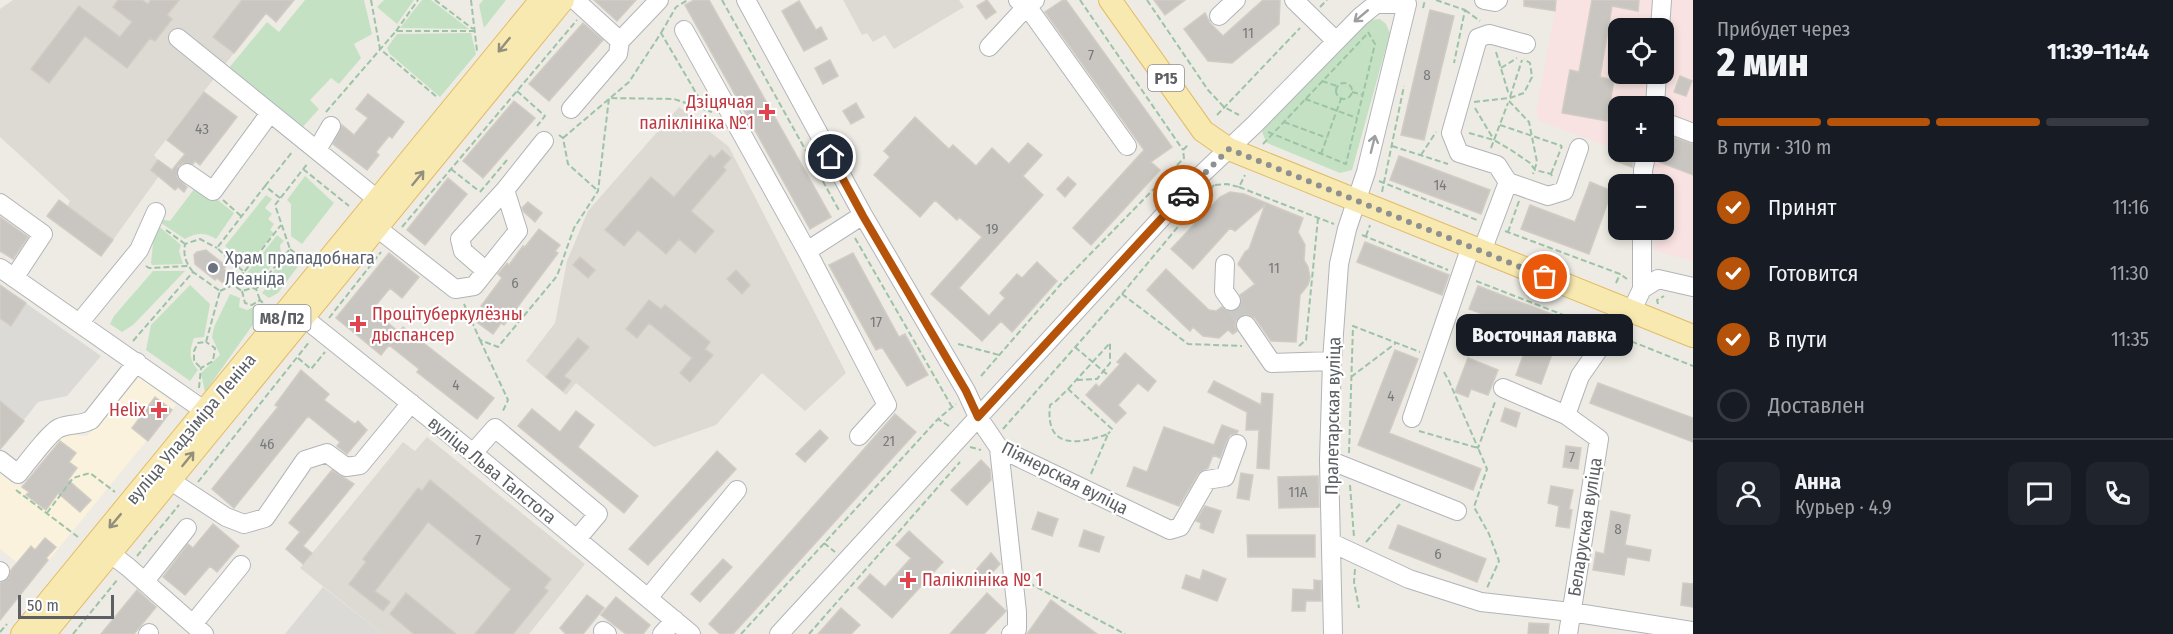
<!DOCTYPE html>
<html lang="ru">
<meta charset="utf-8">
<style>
body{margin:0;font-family:"Fira Sans Condensed",sans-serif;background:#20242c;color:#f1f3f6;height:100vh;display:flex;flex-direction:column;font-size:22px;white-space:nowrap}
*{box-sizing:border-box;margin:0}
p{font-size:20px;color:#9ea1a6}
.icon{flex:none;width:33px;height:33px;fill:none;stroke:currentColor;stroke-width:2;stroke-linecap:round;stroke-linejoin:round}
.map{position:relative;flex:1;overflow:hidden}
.details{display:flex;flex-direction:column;background:#171b24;width:480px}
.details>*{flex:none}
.tools{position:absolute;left:1608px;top:18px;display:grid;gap:12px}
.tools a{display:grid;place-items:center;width:66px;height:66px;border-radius:12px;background:#171b24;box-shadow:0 3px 9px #0003;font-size:30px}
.scale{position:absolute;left:18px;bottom:15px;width:96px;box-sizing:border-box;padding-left:6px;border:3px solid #5c5f63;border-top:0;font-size:16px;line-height:21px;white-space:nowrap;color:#5c5f63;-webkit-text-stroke:4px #fff;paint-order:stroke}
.pin{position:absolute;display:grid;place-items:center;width:51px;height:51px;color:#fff;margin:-26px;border:3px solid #fff;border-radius:50%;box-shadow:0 2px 6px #0007}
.courier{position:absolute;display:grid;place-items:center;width:60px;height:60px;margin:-30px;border:4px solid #b45309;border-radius:50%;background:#fff;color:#222;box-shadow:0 2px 8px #0007}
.bubble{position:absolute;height:42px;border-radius:12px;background:#171b24;box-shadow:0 3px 9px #0003;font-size:20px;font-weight:800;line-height:42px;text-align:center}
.head em{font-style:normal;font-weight:800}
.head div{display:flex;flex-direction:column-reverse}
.head{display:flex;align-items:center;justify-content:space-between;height:102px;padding:0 24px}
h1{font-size:39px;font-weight:800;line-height:45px}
.bar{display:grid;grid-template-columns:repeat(4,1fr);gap:9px 6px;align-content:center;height:72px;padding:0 24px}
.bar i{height:8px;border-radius:4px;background:#363941}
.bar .on{background:#b45309}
.bar p{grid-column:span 4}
.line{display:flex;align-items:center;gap:15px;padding:0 24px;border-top:2px solid #363941}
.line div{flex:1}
.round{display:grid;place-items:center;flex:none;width:63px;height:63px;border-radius:12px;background:#20242c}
ol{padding:0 24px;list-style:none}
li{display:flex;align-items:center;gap:18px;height:66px}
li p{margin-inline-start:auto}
li .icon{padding:6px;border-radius:50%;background:#b45309;color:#fff;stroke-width:4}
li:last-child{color:#9ea1a6}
li i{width:33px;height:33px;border:3px solid #363941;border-radius:50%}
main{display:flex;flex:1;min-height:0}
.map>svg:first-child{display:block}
</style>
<main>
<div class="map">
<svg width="1693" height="634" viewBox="0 0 1693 634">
<rect width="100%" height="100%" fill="#edebe4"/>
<path fill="#faf2dc" d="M139 377 176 405 35 577 0 549V471L23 487 63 434 87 436Z"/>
<path fill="#dcdad6" d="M0 285 101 356 67 396 38 402 3 447 0 444Z
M323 587 383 634H285Z"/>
<path fill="#dddad3" d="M13 0H242L213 37 234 53 154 155 158 160 151 170 159 176 113 240 67 207 70 201 0 137V9Z
M843 0H959L964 7 894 49 885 35 873 42 867 33 862 35Z
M679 107 729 147 846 373 805 411 762 373 716 425 654 447 576 383 566 395 526 361 555 323 567 261 588 211Z
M427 437 585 564 529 634H383L300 568 403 442 415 451Z"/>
<path fill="#f8e3e2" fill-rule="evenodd" d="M1557 0H1693V261L1654 251 1656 230H1664V184H1647L1643 170 1633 167 1637 156 1624 152H1664V106H1618V150L1539 121 1536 112ZM1618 28H1664V74H1618Z"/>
<path fill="#c4e2c3" d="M305 0H364L372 34 354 44 361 58 339 84 331 78 310 100 319 109 301 129 228 69 267 22 279 32Z
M384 0H414L397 24 377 7Z
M422 0H431L469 29 400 28Z
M483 0H506L484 28 479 5Z
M1380 19 1386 24 1390 33 1352 170 1340 173 1267 143 1262 132 1267 125 1368 20Z
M471 33 476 54 440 97 390 54 387 48 397 34Z
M305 176 334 203 302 244 291 236V204L287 200Z
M198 184 234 213 216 239C205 232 196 233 185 239L158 221 159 219 170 221Z
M266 195 272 199 265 208 272 214 268 219 274 224 270 230 274 233 248 265 225 246Z
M155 223 181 245 179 251 183 264 152 265 151 263Z
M277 235 284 241 280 245 281 254 260 280H253L249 283 243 278Z
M290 252 302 261 278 293 269 298 262 293 266 288 263 284Z
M153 271H185L133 325 122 332 110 324 114 316Z
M190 285 210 304 204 337 194 338C189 351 189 360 198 370L190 381 146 350 151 325Z
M230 294 240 298 239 307 247 310 261 304 264 309 205 392 201 373 220 355 212 337 214 327Z"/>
<path fill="#c9c6c1" stroke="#d1ccc3" stroke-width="1.5" d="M118 0H142L148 4 151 0H179L167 15 172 19 155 41 150 38 127 68 85 36 49 83 31 69 79 6 120 37 132 22 113 7Z
M242 0H294L276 22 266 13 234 53 213 37Z
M594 0H636L617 21Z
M694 0H709L831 217 810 229 685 5Z
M987 0 996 12 986 19 977 6Z
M1063 0H1066L1172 147 1151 162 1160 170 1091 245 1073 228 1144 150 1045 12Z
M1154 0H1185L1165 15Z
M1263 0H1280L1279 24 1232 63 1208 61 1184 29 1205 13 1210 23 1223 36Z
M1524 0H1556L1555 11 1524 6Z
M1592 0H1639L1638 11 1612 6 1600 77 1614 80 1607 121 1562 113 1570 70 1579 72Z
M799 1 816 30 821 27 827 39 804 51 782 11Z
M1430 10 1454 16 1424 140 1401 135Z
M583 23 603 40 549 101 529 84Z
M830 60 838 76 823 84 815 68Z
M1680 76 1692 81 1686 96 1674 92Z
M204 92 237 117 200 165 195 161 193 164 183 163 178 166 177 177 187 187 184 192 178 187 175 190 151 170 158 160 172 170 185 154 167 140Z
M368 94 404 122 392 138 389 136 376 152 379 155 367 170 333 144 342 125 354 135 368 118 356 109Z
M514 101 535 118 483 178 463 161Z
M856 103 864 117 851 124 843 111Z
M915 117 949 149 953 145 976 166 992 148 1009 164 1028 143 1042 155 1023 176 1043 195 959 288 989 316 1005 298 1000 293 1017 274 1022 278 1037 262 1057 281 1012 332 1001 321 982 341 931 294 982 237 959 217 957 220 935 200 920 217 874 175 890 157 884 151Z
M1664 134 1693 144V175L1657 161 1658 152H1664Z
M722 150 731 158 723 167 726 170 691 211 714 231 695 253 679 239 666 254 638 230 624 246 605 230 651 177 674 197 710 155 714 158Z
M1620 152 1635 155 1632 167 1616 161Z
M1399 156 1490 190 1481 214 1390 180Z
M1068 177 1076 184 1065 197 1057 189Z
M448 178 467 194 425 245 407 230Z
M1590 182 1612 191 1589 254 1521 229 1530 205 1575 222Z
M1230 192 1244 194 1303 218 1298 232 1305 245 1304 260 1308 267 1310 278 1308 285 1300 295 1296 342 1271 341 1255 318 1246 314 1236 320 1235 325 1237 331 1233 334 1228 330 1219 338 1203 336 1193 327 1190 331 1147 290 1166 269 1209 310 1216 311 1222 307 1231 312 1238 310 1242 301 1240 295 1255 284 1238 264 1245 252 1249 249 1265 205 1235 231 1230 228 1193 269 1171 249 1220 197Z
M59 200 113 240 101 256 47 216Z
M528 202 542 213 535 222 524 212 522 208Z
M0 217 28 237 13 259 0 251Z
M539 229 560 245 555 251 558 253 504 325 501 323 493 334 474 320 484 308 481 306 502 278 498 274 507 263 509 265 523 246 525 247Z
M1365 242 1449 275 1442 295 1357 262Z
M206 250 226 266 224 269 230 274 223 283 217 278 215 280 195 264 194 255 197 252Z
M389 253 419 277 402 298 390 288 372 310 399 332 403 327 494 398 477 419 417 372 419 369 389 345 381 355 336 318Z
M853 253 899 337 905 334 928 375 907 386 882 347 876 350 829 265Z
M580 257 595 270 588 278 573 265Z
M736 270 750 285 742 294 727 279Z
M0 285 26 303 11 326 0 318Z
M1478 286 1565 319 1541 384 1516 375 1532 332 1469 309Z
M649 300 661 309 665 305 710 342 705 349 713 355 690 382 680 373 692 358 649 323 637 338 626 329Z
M578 338 589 347 564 376 571 381 563 391 546 377Z
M1395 350 1418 359 1389 433 1481 469 1473 490 1358 445Z
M1125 353 1156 381 1148 391 1138 383 1118 405 1126 413 1116 423 1086 395 1096 384 1099 387 1120 364 1117 362Z
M1468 358 1498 370 1488 395 1471 389 1468 397 1455 392Z
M301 370 329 394 324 400 355 424 358 421 367 430 347 454 337 446 340 442 308 416 234 508 212 489 278 407 275 405Z
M1214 381 1261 405 1262 393 1273 394 1269 469 1257 468 1259 430H1246L1247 412 1208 392Z
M1598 383 1693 418V442L1590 403Z
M155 397 172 410 148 441 132 428Z
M0 401 24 421 0 449Z
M1505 408 1520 413 1516 427 1501 421Z
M532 409 560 432 576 411 594 425 578 447 638 496 624 513 518 426Z
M895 414 916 432 733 634H720L709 624Z
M1222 425 1238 431 1237 433 1230 435 1227 440 1220 458 1213 455 1208 468 1198 474 1179 506 1127 486 1134 467 1147 472 1164 427 1214 445Z
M820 430 828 438 805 462 796 454Z
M60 441 76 453 69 462 77 468 68 480 91 500 80 512 58 493 46 510 26 495 29 492 22 487Z
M1566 446 1581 448 1578 469 1563 467Z
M717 451 736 469 648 565 629 549Z
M981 460 990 469 991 480 967 505 951 490Z
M332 470 354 484 303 546 312 553 303 564 286 549 300 532 289 523Z
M1241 473 1253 475 1249 500 1237 498Z
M1318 476 1319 507 1279 508 1278 477Z
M430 480 551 579 544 588 548 591 513 634H475L511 589 428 522 375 591 390 602 383 611 349 584 366 562 363 559 418 488 422 491Z
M1551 486 1573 490 1569 509 1572 510 1569 528 1556 526 1559 506 1548 503Z
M1205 506 1221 511 1213 533 1200 528 1201 523 1196 521Z
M1611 511 1630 515 1625 545 1651 550 1649 561 1627 557 1624 575 1593 570 1596 552 1604 554Z
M1038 512 1058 519 1052 536 1032 529Z
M213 524 239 546 217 572 210 566 185 595 163 577 188 544 193 548Z
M1398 525 1486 559 1477 582 1389 548Z
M1084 530 1104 537 1099 552 1079 546Z
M909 531 943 562 892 618 858 588 870 574 885 587 911 558 896 545Z
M1247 535H1315V557H1248Z
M45 538 56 547 46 558 48 560 0 620V583L9 578 11 570 31 546 35 550Z
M991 553 1000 564 980 586 970 577Z
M723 559 732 567 700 602 691 594Z
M1203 570 1226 579 1217 601 1182 588 1186 575 1200 580Z
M1314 580 1321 581V601H1306L1305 611H1292L1293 589 1314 590Z
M1683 583 1693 584V607L1681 605Z
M137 590 156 607 134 634H101Z
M406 593 456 634H414L390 614Z
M987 593 1006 611 984 634H950Z
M587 595 604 608 583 634H566L560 628Z
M616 597 650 625 643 634H626L601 615Z
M1051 600 1097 634H1027Z
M841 608 860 625 851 634H818Z
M1529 623 1549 624 1548 634H1528Z"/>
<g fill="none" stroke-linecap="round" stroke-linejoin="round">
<path stroke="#c9c8c4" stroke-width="18" stroke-dasharray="18 9" stroke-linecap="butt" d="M1231 301 1246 325"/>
<g stroke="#b1b4b8" stroke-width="20">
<path id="minor" d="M575 0 620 41 659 0
M746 0 863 215 966 391 978 417 999 448 1170 530 1180 527 1207 480 1225 477 1237 444
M1018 0 1027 6 1127 146
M1294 0 1335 40
M1484 0 1495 2 1498 0
M1219 16 1236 0
M1660 28 1662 0
M684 30 807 251
M178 38 388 208
M989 47 1027 6 1035 0
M1655 106 1657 74
M571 109 618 54 620 41
M1664 122 1693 133
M317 150 331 126
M187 173 213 191 270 113
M1508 182 1548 196 1564 191 1579 148
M1643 184V170L1647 152
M0 203 43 234 14 278
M367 220 455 289 474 286 518 231 505 190 544 141
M1482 251 1508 182 1497 165 1459 153 1451 133 1478 38 1489 34 1526 44
M1225 264 1224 291 1231 301
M0 268 215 418
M486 271 463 251 460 239 505 190
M1642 289V230
M293 309 473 453 691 634
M80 322 139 250 156 212
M1246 325 1272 363 1332 361
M1503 388 1566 415
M1412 418 1471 246
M859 436 887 405 807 251 863 215
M999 448 1017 612V629L1011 634
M473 453 495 428 598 514 577 539
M0 460 18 474C26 464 50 432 59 428 70 423 80 426 91 420L137 362
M1329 460 1457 511
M171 481 226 517 244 524 265 518 305 460 327 453 346 467 360 465 411 403
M1332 543 1409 579 1481 602 1571 612 1693 631
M111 554 128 567 204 634
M0 571V572
M145 581 187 528
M648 598 737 490
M193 624 241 565
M603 631 607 634
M148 634 149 633
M662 634 675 620
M779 634 1201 175 1255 124 1360 17 1376 4H1407L1366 172 1347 229 1339 264 1332 361 1329 460 1333 634
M1568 634 1599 439 1566 415 1580 376 1612 330 1631 312 1642 289 1658 279 1693 287"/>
</g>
<g stroke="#e3bc67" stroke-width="24">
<path id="major" d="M1110 0 1203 131 1229 149 1693 336
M22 634 541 0
M44 634 563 0"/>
</g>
<path stroke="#9dc3a7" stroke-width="2" stroke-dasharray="6 3" stroke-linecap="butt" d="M371 0 380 49 438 98
M435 0 473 29
M471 0 477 51
M722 0 840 212
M1080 0 1183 150
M1147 0 1208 90 1224 107 1239 115
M1436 0 1465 10 1454 63
M1320 7 1327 0
M1423 8 1425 0
M1465 10 1480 21
M396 31 418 0
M661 33 676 7 688 0
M1496 52 1509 95
M1501 68 1517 58
M1322 81 1337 86
M1336 91a8 8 0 1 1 16 0a8 8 0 1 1-16 0Z
M517 91 545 116 537 126
M1352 92 1363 95
M1510 97 1522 60
M1305 99 1357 118
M1509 101 1529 122 1537 162 1533 174
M1474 102 1510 98 1524 93 1532 77 1530 63 1524 59
M1475 108 1494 140
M326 112 396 31H475
M1217 115 1300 28
M1284 122 1327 138
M1500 125 1562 146
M1268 132 1346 164 1375 44 1368 32
M1469 133 1494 140 1511 150 1530 163 1535 170 1551 174 1552 176
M559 135 563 138 568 164 598 191
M563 138 629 82 661 33 706 110
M1263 144 1368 33
M1392 146 1448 164
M1491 148 1508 103
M1321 154 1341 99
M1421 155 1436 132
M303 169 349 206
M451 169 479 191
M1551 174 1562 146
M1379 181 1477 220
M1215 185 1227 184 1239 187 1245 175
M265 186 293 151
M1239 187 1334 224
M480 192 507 160
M1382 192 1404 86
M1205 195 1214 185
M280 198 265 186 217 248 244 272 281 225
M223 200 241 216
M402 227 577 20
M166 230 185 244
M1505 231 1620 274 1627 279
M1508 232 1519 201
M1362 235 1448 270
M1366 236 1370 225
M855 238 952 407
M290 249 304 260
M146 266 149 268 188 266
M193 272C186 263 183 256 185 244L200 239 217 248
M1476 281 1597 328
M1616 283 1620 274
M234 284 244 272
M256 289 290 249 275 205 308 163
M220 291 233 285 242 291 252 288 256 289 260 300
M242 291 245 303 252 305 260 300 266 306
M1122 294 1188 344 1242 346
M464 304 480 340 498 347 557 276 574 228 598 191 609 98 674 99 712 112
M1658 304 1657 300 1664 296
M329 318 381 252
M1623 338 1693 366
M480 340 508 400 502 413
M133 341 193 272 220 291 206 342 198 343 194 351V361L201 368
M958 344 999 355
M1299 346 1306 340 1318 218
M1075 347 1109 376
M298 358 311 369 325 352
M1444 372 1449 381 1478 448 1495 402
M981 376 1061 284 1184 158 1183 150 1188 145
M1351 377 1396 343
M199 388 201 368 213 361 215 348 206 342
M1068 389 1110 343V363L1097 379 1076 380
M949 426 938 419 956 404
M1003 429 1122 294 1191 211
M1419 431 1478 448 1487 469 1474 507 1489 534 1499 561 1487 588
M970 447 981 450
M1349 453 1353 326 1420 352
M1091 474 1108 434C1077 445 1045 449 1050 405L1056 401 1068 389 1112 429 1108 434
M198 482 310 341
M1350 485 1354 537
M16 490 78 537
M47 513 73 478 90 473 115 492
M1366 542 1400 504
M824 543 835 552
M137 556 179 505
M1355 569 1354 582 1359 608
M1029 583 1125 634
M0 632 7 624
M73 634 118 579
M741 634 938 419
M809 634 960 462"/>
<use href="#minor" stroke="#fff" stroke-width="18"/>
<use href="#major" stroke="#f7e9b0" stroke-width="22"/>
</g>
<defs><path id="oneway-shaft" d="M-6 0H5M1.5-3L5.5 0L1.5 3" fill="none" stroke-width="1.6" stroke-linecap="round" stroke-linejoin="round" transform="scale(1.5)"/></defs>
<g stroke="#9d9fa1">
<use href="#oneway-shaft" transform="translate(1361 16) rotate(140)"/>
<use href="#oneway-shaft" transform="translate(1373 144) rotate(-76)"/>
</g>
<g stroke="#928f7e">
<use href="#oneway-shaft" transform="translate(504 45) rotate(129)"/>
<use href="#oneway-shaft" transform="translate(418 178) rotate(-51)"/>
<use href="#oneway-shaft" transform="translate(188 459) rotate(-51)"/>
<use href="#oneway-shaft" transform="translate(115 521) rotate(130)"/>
</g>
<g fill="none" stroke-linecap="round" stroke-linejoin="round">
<path stroke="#8f9090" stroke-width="6" stroke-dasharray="0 10.8" d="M1183 195 1229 149 1545 277"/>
<path stroke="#b45309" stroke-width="8" d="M831 157 863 216 966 391 978 417 1183 195"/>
</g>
<g fill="#e0444e" stroke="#fff" stroke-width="2">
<path d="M764 103h6v6h6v6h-6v6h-6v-6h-6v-6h6z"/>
<path d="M355 315h6v6h6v6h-6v6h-6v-6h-6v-6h6z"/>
<path d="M156 401h6v6h6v6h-6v6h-6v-6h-6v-6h6z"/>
<path d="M905 571h6v6h6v6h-6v6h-6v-6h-6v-6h6z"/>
</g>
<circle fill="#6b7280" stroke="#fff" stroke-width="2" cx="213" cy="268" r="6"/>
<g text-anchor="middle" stroke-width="4.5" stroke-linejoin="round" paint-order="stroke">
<g font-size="15" fill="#77797a">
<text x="1248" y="38">11</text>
<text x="1091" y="60">7</text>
<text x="1427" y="80">8</text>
<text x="202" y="134">43</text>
<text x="1440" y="190">14</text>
<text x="992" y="234">19</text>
<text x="1274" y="273">11</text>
<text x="515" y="288">6</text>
<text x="876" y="327">17</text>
<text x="456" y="390">4</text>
<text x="1391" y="401">4</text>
<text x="889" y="446">21</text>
<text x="267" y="449">46</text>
<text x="1572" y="462">7</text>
<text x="1298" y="497">11А</text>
<text x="1618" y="534">8</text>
<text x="478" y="545">7</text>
<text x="1438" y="559">6</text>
</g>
<g fill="#fff" stroke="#8d8f92" stroke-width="1.5">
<rect x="1148" y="65" width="36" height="26" rx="4.5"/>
<rect x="253.5" y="305" width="57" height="26" rx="4.5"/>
</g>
<g font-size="16" font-weight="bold" fill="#5c5f63">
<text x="1166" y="84">Р15</text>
<text x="282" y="324">М8/П2</text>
</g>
<g font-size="18" fill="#be3a42" stroke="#fff" text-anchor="end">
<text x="754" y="108">Дзіцячая<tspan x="754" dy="21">паліклініка №1</tspan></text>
<text x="372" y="320" text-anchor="start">Процітуберкулёзны<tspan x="372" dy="21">дыспансер</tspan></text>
<text x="146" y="416">Helix</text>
<text x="922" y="586" text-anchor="start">Паліклініка № 1</text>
</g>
<g font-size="18" fill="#5b616d" stroke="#fff" text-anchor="start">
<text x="225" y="264">Храм прападобнага<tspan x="225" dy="21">Леаніда</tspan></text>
</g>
<g font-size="18" fill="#5c5f63" stroke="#fff">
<text transform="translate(1333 416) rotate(-89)" y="6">Пралетарская вуліца</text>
<text transform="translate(191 429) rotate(-50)" y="6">вуліца Уладзіміра Леніна</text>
<text transform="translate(492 470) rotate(39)" y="6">вуліца Льва Талстога</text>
<text transform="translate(1065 478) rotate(27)" y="6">Піянерская вуліца</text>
<text transform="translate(1585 527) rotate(-81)" y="6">Беларуская вуліца</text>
</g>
</g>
</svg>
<div class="tools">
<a><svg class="icon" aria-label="locate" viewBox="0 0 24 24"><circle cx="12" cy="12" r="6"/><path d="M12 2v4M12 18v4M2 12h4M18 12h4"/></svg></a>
<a>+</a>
<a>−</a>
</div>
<div class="scale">50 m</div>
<div class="pin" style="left:1545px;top:277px;background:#ea580c"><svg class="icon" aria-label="bag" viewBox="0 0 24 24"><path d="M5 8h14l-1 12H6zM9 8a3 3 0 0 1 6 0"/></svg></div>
<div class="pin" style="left:831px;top:157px;background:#1f2937"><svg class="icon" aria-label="home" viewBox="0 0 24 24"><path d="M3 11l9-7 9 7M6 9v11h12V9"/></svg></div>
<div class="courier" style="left:1183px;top:195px"><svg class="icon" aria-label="car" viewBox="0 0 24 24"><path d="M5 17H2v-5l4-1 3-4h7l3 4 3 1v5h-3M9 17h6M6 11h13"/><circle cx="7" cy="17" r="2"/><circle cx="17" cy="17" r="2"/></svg></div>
<div class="bubble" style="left:1456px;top:314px;width:177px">Восточная лавка</div>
</div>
<section class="details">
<div class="head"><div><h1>2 мин</h1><p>Прибудет через</p></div><em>11:39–11:44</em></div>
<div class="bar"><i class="on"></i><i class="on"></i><i class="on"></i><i></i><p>В пути · 310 m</p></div>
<ol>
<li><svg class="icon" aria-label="check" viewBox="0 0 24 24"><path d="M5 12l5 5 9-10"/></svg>Принят<p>11:16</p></li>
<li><svg class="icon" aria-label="check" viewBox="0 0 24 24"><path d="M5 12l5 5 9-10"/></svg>Готовится<p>11:30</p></li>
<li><svg class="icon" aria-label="check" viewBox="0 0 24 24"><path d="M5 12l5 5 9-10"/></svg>В пути<p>11:35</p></li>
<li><i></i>Доставлен</li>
</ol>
<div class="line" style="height:108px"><a class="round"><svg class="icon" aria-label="person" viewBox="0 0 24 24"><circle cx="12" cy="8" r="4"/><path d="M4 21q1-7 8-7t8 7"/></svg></a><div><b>Анна</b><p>Курьер · 4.9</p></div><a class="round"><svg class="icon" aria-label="chat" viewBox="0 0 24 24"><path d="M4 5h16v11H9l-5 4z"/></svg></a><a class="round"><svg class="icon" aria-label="phone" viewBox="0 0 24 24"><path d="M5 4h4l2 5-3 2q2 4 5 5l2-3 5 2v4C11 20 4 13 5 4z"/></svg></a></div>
</section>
</main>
